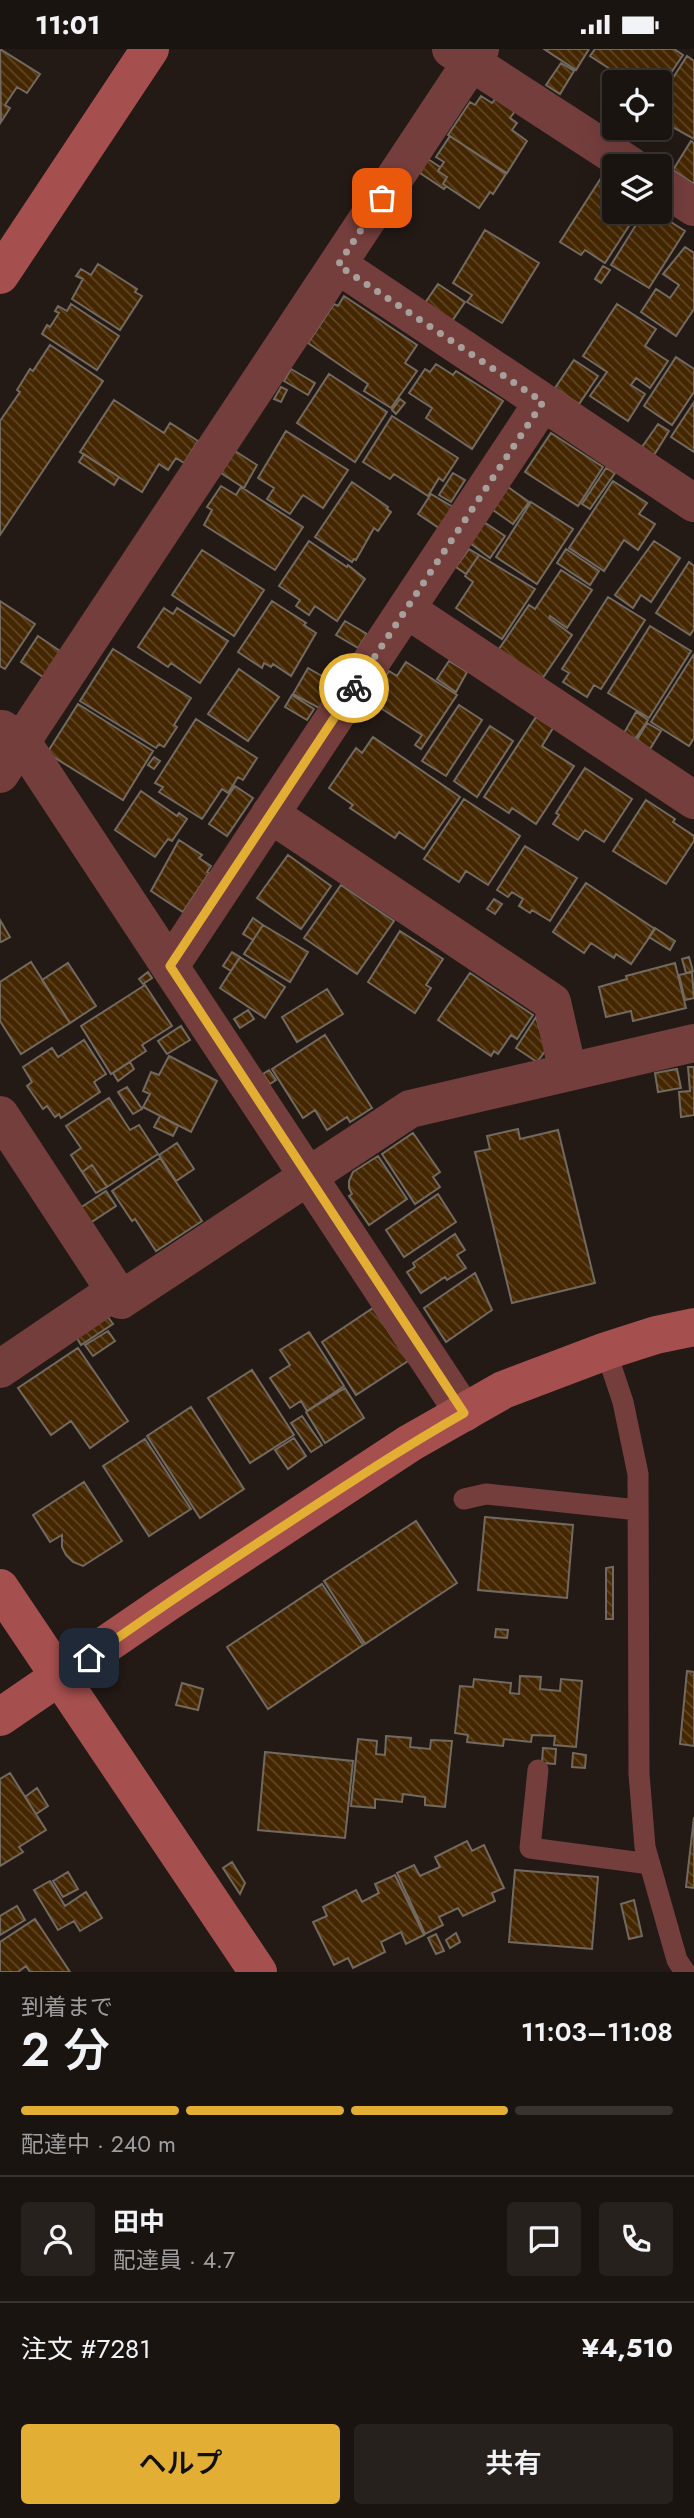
<!DOCTYPE html>
<html lang="ja">
<meta charset="utf-8">
<style>
body{margin:0;font-family:Jost,"Noto Sans JP",sans-serif;background:#27211e;color:#f1f3f6;height:100vh;display:flex;flex-direction:column;font-size:26px;white-space:nowrap}
*{box-sizing:border-box;margin:0}
p{font-size:23px;color:#9f9e9f}
.icon{flex:none;width:38px;height:38px;fill:none;stroke:currentColor;stroke-width:2;stroke-linecap:round;stroke-linejoin:round}
.map{position:relative;height:1923px;overflow:hidden}
.side{display:flex;flex-direction:column;background:#1a1410;flex:1}
.side>*{flex:none}
.tools{position:absolute;left:602px;top:21px;display:grid;gap:14px}
.tools a{display:grid;place-items:center;width:70px;height:70px;border-radius:7px;background:#1a1410;box-shadow:0 7px 28px #0002,0 0 0 2px #383330;font-size:35px}
.pin{position:absolute;display:grid;place-items:center;width:60px;height:60px;color:#fff;margin:-30px;border-radius:14px;box-shadow:0 4px 10px #0006}
.courier{position:absolute;display:grid;place-items:center;width:70px;height:70px;margin:-35px;border:5px solid #e2af34;border-radius:50%;background:#fff;color:#222;box-shadow:0 2px 9px #0007}
.summary em{font-style:normal;font-weight:600}
.summary div{display:flex;flex-direction:column-reverse}
.summary{display:flex;align-items:center;justify-content:space-between;height:119px;padding:0 21px}
h1{font-size:46px;font-weight:600;line-height:52px}
.bar{display:grid;grid-template-columns:repeat(4,1fr);gap:10px 7px;align-content:center;height:84px;padding:0 21px}
.bar i{height:9px;border-radius:5px;background:#383330}
.bar .current{background:#e2af34}
.bar p{grid-column:span 4}
.line{display:flex;align-items:center;gap:18px;padding:0 21px;border-top:2px solid #383330}
.line div{flex:1}
.round{display:grid;place-items:center;flex:none;width:74px;height:74px;border-radius:7px;background:#27211e}
.button{display:flex;gap:14px;margin-top:auto;padding:14px 21px}
.button a{flex:1;height:80px;border-radius:7px;background:#e2af34;color:#111;font-size:28px;font-weight:600;line-height:80px;text-align:center}
.button a+a{background:#27211e;color:#f1f3f6}
.status{display:flex;justify-content:space-between;align-items:center;height:49px;padding:0 35px;background:#1a1410;direction:ltr}
.status svg{height:19px;fill:currentColor}
.map>svg:first-child{display:block}
</style>
<div class="status"><b>11:01</b><svg viewBox="0 0 49 12"><path d="M0 12V9h3v3zM5 12V6h3v6zM10 12V3h3v9zM15 12V0h3v12zM26 1h20v11H26zM47 4h2v5h-2z"/></svg></div>
<div class="map">
<svg width="694" height="1923" viewBox="0 0 694 1923">
<defs>
<pattern id="building-back-hatch" width="6" height="6" patternUnits="userSpaceOnUse" patternTransform="scale(1.75)"><rect width="6" height="6" fill="#442701"/><path d="M-1 5l2 2M0 0l6 6M5-1l2 2" fill="none" stroke="#5f4626"/></pattern>
</defs>
<rect width="100%" height="100%" fill="#231a15"/>
<path fill="url(#building-back-hatch)" stroke="#726960" stroke-width="2" d="M0 0 40 25 27 44 17 38 5 56 10 59 1 73Z
M544 0H589L576 21Z
M595 0H674L683 6 660 40V33H614V39L608 34 616 24 590 7Z
M687 7 694 12V90L660 71V49Z
M561 14 574 22 560 45 546 36Z
M481 47 492 54 496 49 515 62 510 69 517 74 512 81 527 92 507 124 448 86 470 53 475 56Z
M614 56V79H626L620 87 602 74Z
M450 87 506 125 493 145 490 143 479 159 443 135 447 128 438 122 444 113 436 108Z
M691 92 694 94V135L673 121Z
M428 110 440 118 438 122 447 128 443 135 446 137 444 140 420 124Z
M603 126 614 133V163H638L605 214 585 201 581 206 560 193Z
M644 163H655L685 182 649 239 611 216Z
M485 181 539 214 502 274 467 253 472 246 453 234Z
M685 198 694 204V260L676 287 641 263 656 240 670 249 679 236 663 225Z
M98 215 137 240 135 243 142 247 120 281 72 250 83 230 76 227 81 220 91 226Z
M603 217 610 221 601 234 595 230Z
M438 235 465 253 452 272 425 254Z
M344 247 417 296 405 314 417 322 391 359 364 342 368 335 308 294 334 255 338 257Z
M71 255 119 287 97 321 42 285 47 276 50 278 59 264 55 262 58 257 67 262Z
M617 255 656 280 645 297 668 312 650 339 636 329 631 336 645 345 628 372 590 347 607 323 583 307Z
M50 296 103 332 0 486V372L20 343 17 341 30 320 33 322Z
M676 308 694 320V343L672 376 644 357Z
M574 311 598 327 579 355 555 339Z
M436 315 453 326 456 322 503 352 472 400 426 369 432 359 409 344 425 320 430 323Z
M291 320 315 334 308 346 284 332Z
M329 325 387 363 355 413 297 374Z
M281 338 287 341 281 353 274 350Z
M400 350 405 354 396 365 392 361Z
M114 351 164 384 170 374 198 392 184 414 176 409 168 421 159 415 142 443 80 403Z
M694 353V403L671 388Z
M392 367 458 409 443 432 439 429 428 447 394 425 390 430 363 413Z
M658 375 669 382 654 406 642 398Z
M286 382 348 421 323 459 303 446 290 465 267 450 274 439 258 429Z
M551 384 603 418 578 457 525 423Z
M235 402 257 416 244 439 221 424Z
M84 405 119 428 114 436 79 413Z
M606 419 615 424 590 460 582 455Z
M453 424 465 431 451 453 439 446Z
M613 432 647 454 639 465 655 475 638 501 624 491 604 522 569 499Z
M352 433 388 458 387 460 391 463 378 482 374 479 356 511 354 510 352 513 315 488Z
M221 437 236 446 241 438 303 478 275 521 204 476 212 461 207 458Z
M508 438 529 453 513 475 493 461Z
M431 445 453 458 439 479 418 465Z
M531 453 573 480 537 535 496 508Z
M484 473 505 487 490 509 470 494Z
M309 492 347 518 348 516 365 530 337 572 315 557 309 566 296 557 300 551 279 537Z
M654 492 680 509 651 553 641 546 633 559 615 546Z
M469 500 479 506 466 525 456 518Z
M566 500 599 522 590 536 557 514Z
M202 501 264 541 234 587 172 546Z
M479 506 535 540 502 590 456 559 473 533 465 527Z
M689 513 694 517V580L690 586 656 564Z
M561 521 592 541 567 579 550 567 549 569 572 586 542 630 499 600 529 556 535 560Z
M608 548 645 571 601 640 594 636 587 648 563 633 569 624 562 620Z
M0 552 35 575 5 620 0 617Z
M272 552 306 574 304 576 316 584 291 627 273 615 271 618 264 614 262 619 238 603Z
M164 559 173 565 177 559 228 592 200 634 171 614 168 618 138 598Z
M345 572 367 585 358 599 336 586Z
M650 577 691 602 649 669 608 644Z
M38 587 60 602 43 628 21 613Z
M113 600 191 649 174 676 177 678 164 698 159 695 156 699 80 652Z
M694 605V689L689 697 651 673Z
M449 612 467 623 456 643 437 630Z
M406 613 457 646 421 700 415 696 422 686 370 652 389 622 397 627Z
M308 619 334 634 319 659 293 645Z
M239 620 279 648 248 692 208 665Z
M292 646 314 660 307 671 285 658Z
M78 655 153 702 123 751 47 704Z
M459 656 482 671 446 727 422 712Z
M636 663 648 671 635 690 624 684Z
M536 668 553 679 542 697 574 717 536 775 512 759 509 764 484 748Z
M196 670 257 709 243 731 238 728 228 744 222 740 202 770 159 743 163 738 155 734Z
M647 674 661 682 650 700 637 691Z
M490 677 513 692 477 748 454 732Z
M373 688 460 748 424 800 399 783 395 789 350 759 353 756 329 739 356 699 362 704Z
M154 708 160 712 154 720 148 716Z
M585 719 632 750 604 793 585 781 578 791 553 775 559 766 556 764Z
M235 737 253 749 227 787 209 775Z
M141 742 177 767 179 764 187 770 172 792 168 790 155 808 115 781Z
M464 750 520 787 488 836 466 822 459 833 424 810Z
M646 751 675 770 673 773 694 787V792L666 835 613 802Z
M179 791 202 806 199 809 211 817 207 823 209 824 183 863 151 842Z
M525 797 577 829 550 872 532 861 530 864 519 857 523 850 512 843 508 848 497 841Z
M288 806 331 837 301 880 257 849Z
M586 834 655 880 631 915 616 905 614 909 591 894 584 904 553 883Z
M341 836 394 872 357 925 304 889Z
M494 850 502 855 495 865 487 860Z
M253 869 263 876 253 891 243 885Z
M0 871 10 888 1 893 0 892Z
M263 876 308 903 290 933 244 905Z
M655 879 675 892 670 901 649 888Z
M400 882 443 910 426 936 431 939 415 964 368 933Z
M232 903 240 908 231 922 223 917Z
M240 908 285 938 265 969 220 939Z
M689 908 693 922 686 924 682 910Z
M31 913 70 974 21 1005 0 972V933Z
M68 914 96 957 70 974 42 931Z
M675 914 686 959 633 972 631 962 606 968 599 938 627 930 626 927Z
M148 923 152 929 143 935 139 930Z
M692 923 694 949 685 951 679 926Z
M470 924 533 966 517 990 511 986 498 1005 494 1002 491 1007 438 971Z
M145 936 172 977 142 996 146 1002 111 1025 81 977Z
M327 940 343 965 297 993 282 968Z
M248 961 254 970 240 979 234 970Z
M536 968 546 1001 537 1013 516 999Z
M181 977 190 991 167 1005 158 992Z
M325 986 372 1059 350 1073 347 1068 327 1081 315 1061 303 1069 272 1020Z
M84 991 106 1025 94 1033 100 1043 61 1069 59 1065 55 1068 47 1057 43 1060 27 1037 32 1033 23 1018 52 999 58 1008Z
M169 1007 217 1032 191 1083 143 1058 150 1045 143 1042 151 1023 159 1026Z
M130 1013 134 1020 118 1032 113 1024Z
M688 1018H694V1066L681 1068 679 1043 690 1042Z
M677 1020 681 1039 658 1043 655 1024Z
M269 1021 276 1031 270 1035 263 1025Z
M127 1038 142 1060 133 1065 118 1043Z
M109 1049 130 1081 139 1076 158 1105 107 1138 92 1116 82 1123 71 1106 81 1099 66 1077Z
M160 1067 178 1077 173 1087 154 1078Z
M518 1080 520 1090 558 1081 595 1234 512 1254 475 1103 490 1100 487 1087Z
M413 1084 440 1123 433 1128 440 1138 415 1155 382 1105Z
M177 1094 194 1120 176 1132 159 1106Z
M378 1107 407 1150 369 1176 349 1147 352 1145 349 1139V1132L353 1123Z
M160 1109 202 1172 156 1202 135 1170 132 1172 112 1142Z
M92 1116 107 1138 96 1144 82 1123Z
M106 1142 116 1157 90 1174 80 1159Z
M438 1145 456 1173 404 1208 386 1181Z
M455 1185 465 1201 457 1206 466 1219 447 1231 445 1228 421 1244 407 1223 415 1218 413 1214Z
M475 1224 492 1261 446 1293 424 1259Z
M373 1259 408 1312 356 1346 322 1293Z
M105 1264 113 1275 81 1296 74 1284Z
M108 1282 115 1292 93 1307 85 1296Z
M309 1283 344 1337 307 1362 301 1352 290 1359 270 1329 290 1316 280 1301Z
M78 1299 128 1372 90 1399 71 1372 51 1386 18 1339Z
M252 1321 294 1386 250 1414 208 1349Z
M345 1339 364 1369 325 1394 306 1363Z
M191 1358 244 1440 200 1469 147 1387Z
M302 1367 322 1396 311 1403 291 1374Z
M294 1389 306 1407 288 1420 275 1401Z
M145 1390 191 1460 149 1487 103 1417Z
M84 1433 122 1492 83 1517 73 1513 66 1506 62 1498V1486L50 1493 33 1466Z
M485 1468 573 1476 567 1549 478 1541Z
M416 1472 457 1534 365 1595 324 1532Z
M613 1518V1570H606V1519Z
M322 1535 363 1596 268 1660 227 1598Z
M496 1580 508 1581 507 1589 495 1588Z
M687 1622 694 1623V1697L680 1695Z
M520 1627 541 1628 540 1640 560 1642 561 1630 582 1632 576 1698 554 1696 555 1687 532 1686 531 1693 504 1690 503 1697 467 1693 468 1686 455 1684 460 1637 473 1638 474 1630 511 1634 510 1644 519 1645Z
M182 1634 203 1640 198 1661 176 1656Z
M386 1687 411 1689 410 1698 430 1700 431 1691 452 1692 445 1758 425 1756V1748L403 1745 402 1753 375 1750V1759L351 1757 358 1690 377 1692 376 1705 385 1706Z
M543 1699 556 1700 555 1715 542 1714Z
M265 1703 353 1712 345 1789 258 1781Z
M573 1704 586 1706 585 1719 572 1718Z
M10 1724 46 1781 19 1798 23 1803 0 1817V1730Z
M37 1739 48 1757 36 1765 25 1748Z
M694 1768V1839L686 1838Z
M467 1792 472 1802 484 1796 504 1839 492 1844 495 1852 463 1867 458 1859 439 1868 443 1876 425 1885 397 1824 414 1816 420 1827 440 1818 435 1808Z
M232 1813 245 1834 240 1845 223 1819Z
M515 1821 598 1828 592 1900 509 1893Z
M68 1823 78 1840 63 1848 53 1832Z
M395 1826 424 1886 406 1895 401 1883 381 1893 385 1903 353 1919 348 1909 334 1916 313 1873 327 1867 323 1858 356 1841 362 1853 379 1844 375 1835Z
M50 1832 65 1857 86 1843 102 1869 80 1882 74 1872 58 1881 34 1841Z
M634 1851 642 1887 629 1890 621 1855Z
M17 1857 25 1871 0 1886V1867Z
M35 1870 70 1923H30L26 1917 18 1923H0V1893Z
M456 1884 460 1893 450 1899 446 1891Z
M436 1885 444 1902 436 1905 428 1889Z"/>
<g fill="none" stroke-linecap="round" stroke-linejoin="round">
<path stroke="#743e3d" stroke-width="21" d="M606 1302 623 1353 638 1425 639 1725 645 1798 677 1911 685 1923
M464 1450 486 1445 638 1461
M538 1721 530 1799 650 1815"/>
<path stroke="#743e3d" stroke-width="38" d="M451 0 631 117
M660 136 694 158
M338 216 694 454
M406 560 694 751
M2 680 22 693 464 1364
M0 725 480 0
M270 765 552 953 568 1023
M170 917 543 353
M0 1066 121 1251 410 1060 694 994
M0 1320 115 1242"/>
<path stroke="#a54f4f" stroke-width="38" d="M0 226 150 0
M0 1539 258 1923
M0 1668 168 1553 410 1394 503 1341 606 1302 656 1286 694 1278"/>
</g>
<g fill="none" stroke-linecap="round" stroke-linejoin="round">
<path stroke="#a79f9b" stroke-width="7" stroke-dasharray="0 12.6" d="M354 639 543 353 338 216 382 149"/>
<path stroke="#e2af34" stroke-width="9" d="M89 1609C151 1565 215 1522 279 1480 340 1440 401 1400 464 1364L170 917 354 639"/>
</g>
</svg>
<div class="tools">
<a><svg class="icon" aria-label="locate" viewBox="0 0 24 24"><circle cx="12" cy="12" r="6"/><path d="M12 2v4M12 18v4M2 12h4M18 12h4"/></svg></a>
<a><svg class="icon" aria-label="layers" viewBox="0 0 24 24"><path d="M12 4l9 5-9 5-9-5zM3 14l9 5 9-5"/></svg></a>
</div>
<div class="pin" style="left:382px;top:149px;background:#ea580c"><svg class="icon" aria-label="bag" viewBox="0 0 24 24"><path d="M5 8h14l-1 12H6zM9 8a3 3 0 0 1 6 0"/></svg></div>
<div class="pin" style="left:89px;top:1609px;background:#1f2937"><svg class="icon" aria-label="home" viewBox="0 0 24 24"><path d="M3 11l9-7 9 7M6 9v11h12V9"/></svg></div>
<div class="courier" style="left:354px;top:639px"><svg class="icon" aria-label="bike" viewBox="0 0 24 24"><circle cx="6" cy="16" r="4"/><circle cx="18" cy="16" r="4"/><path d="M6 16l4-8h5l3 8M10 8l3 8H6M13 5h3"/></svg></div>
</div>
<section class="side">
<div class="summary"><div><h1>2 分</h1><p>到着まで</p></div><em>11:03–11:08</em></div>
<div class="bar"><i class="current"></i><i class="current"></i><i class="current"></i><i></i><p>配達中 · 240 m</p></div>
<div class="line" style="height:126px"><a class="round"><svg class="icon" aria-label="person" viewBox="0 0 24 24"><circle cx="12" cy="8" r="4"/><path d="M4 21q1-7 8-7t8 7"/></svg></a><div><b>田中</b><p>配達員 · 4.7</p></div><a class="round"><svg class="icon" aria-label="chat" viewBox="0 0 24 24"><path d="M4 5h16v11H9l-5 4z"/></svg></a><a class="round"><svg class="icon" aria-label="phone" viewBox="0 0 24 24"><path d="M5 4h4l2 5-3 2q2 4 5 5l2-3 5 2v4C11 20 4 13 5 4z"/></svg></a></div>
<div class="line" style="height:91px"><div>注文 #7281</div><b>¥4,510</b></div>
<div class="button"><a>ヘルプ</a><a>共有</a></div>
</section>
